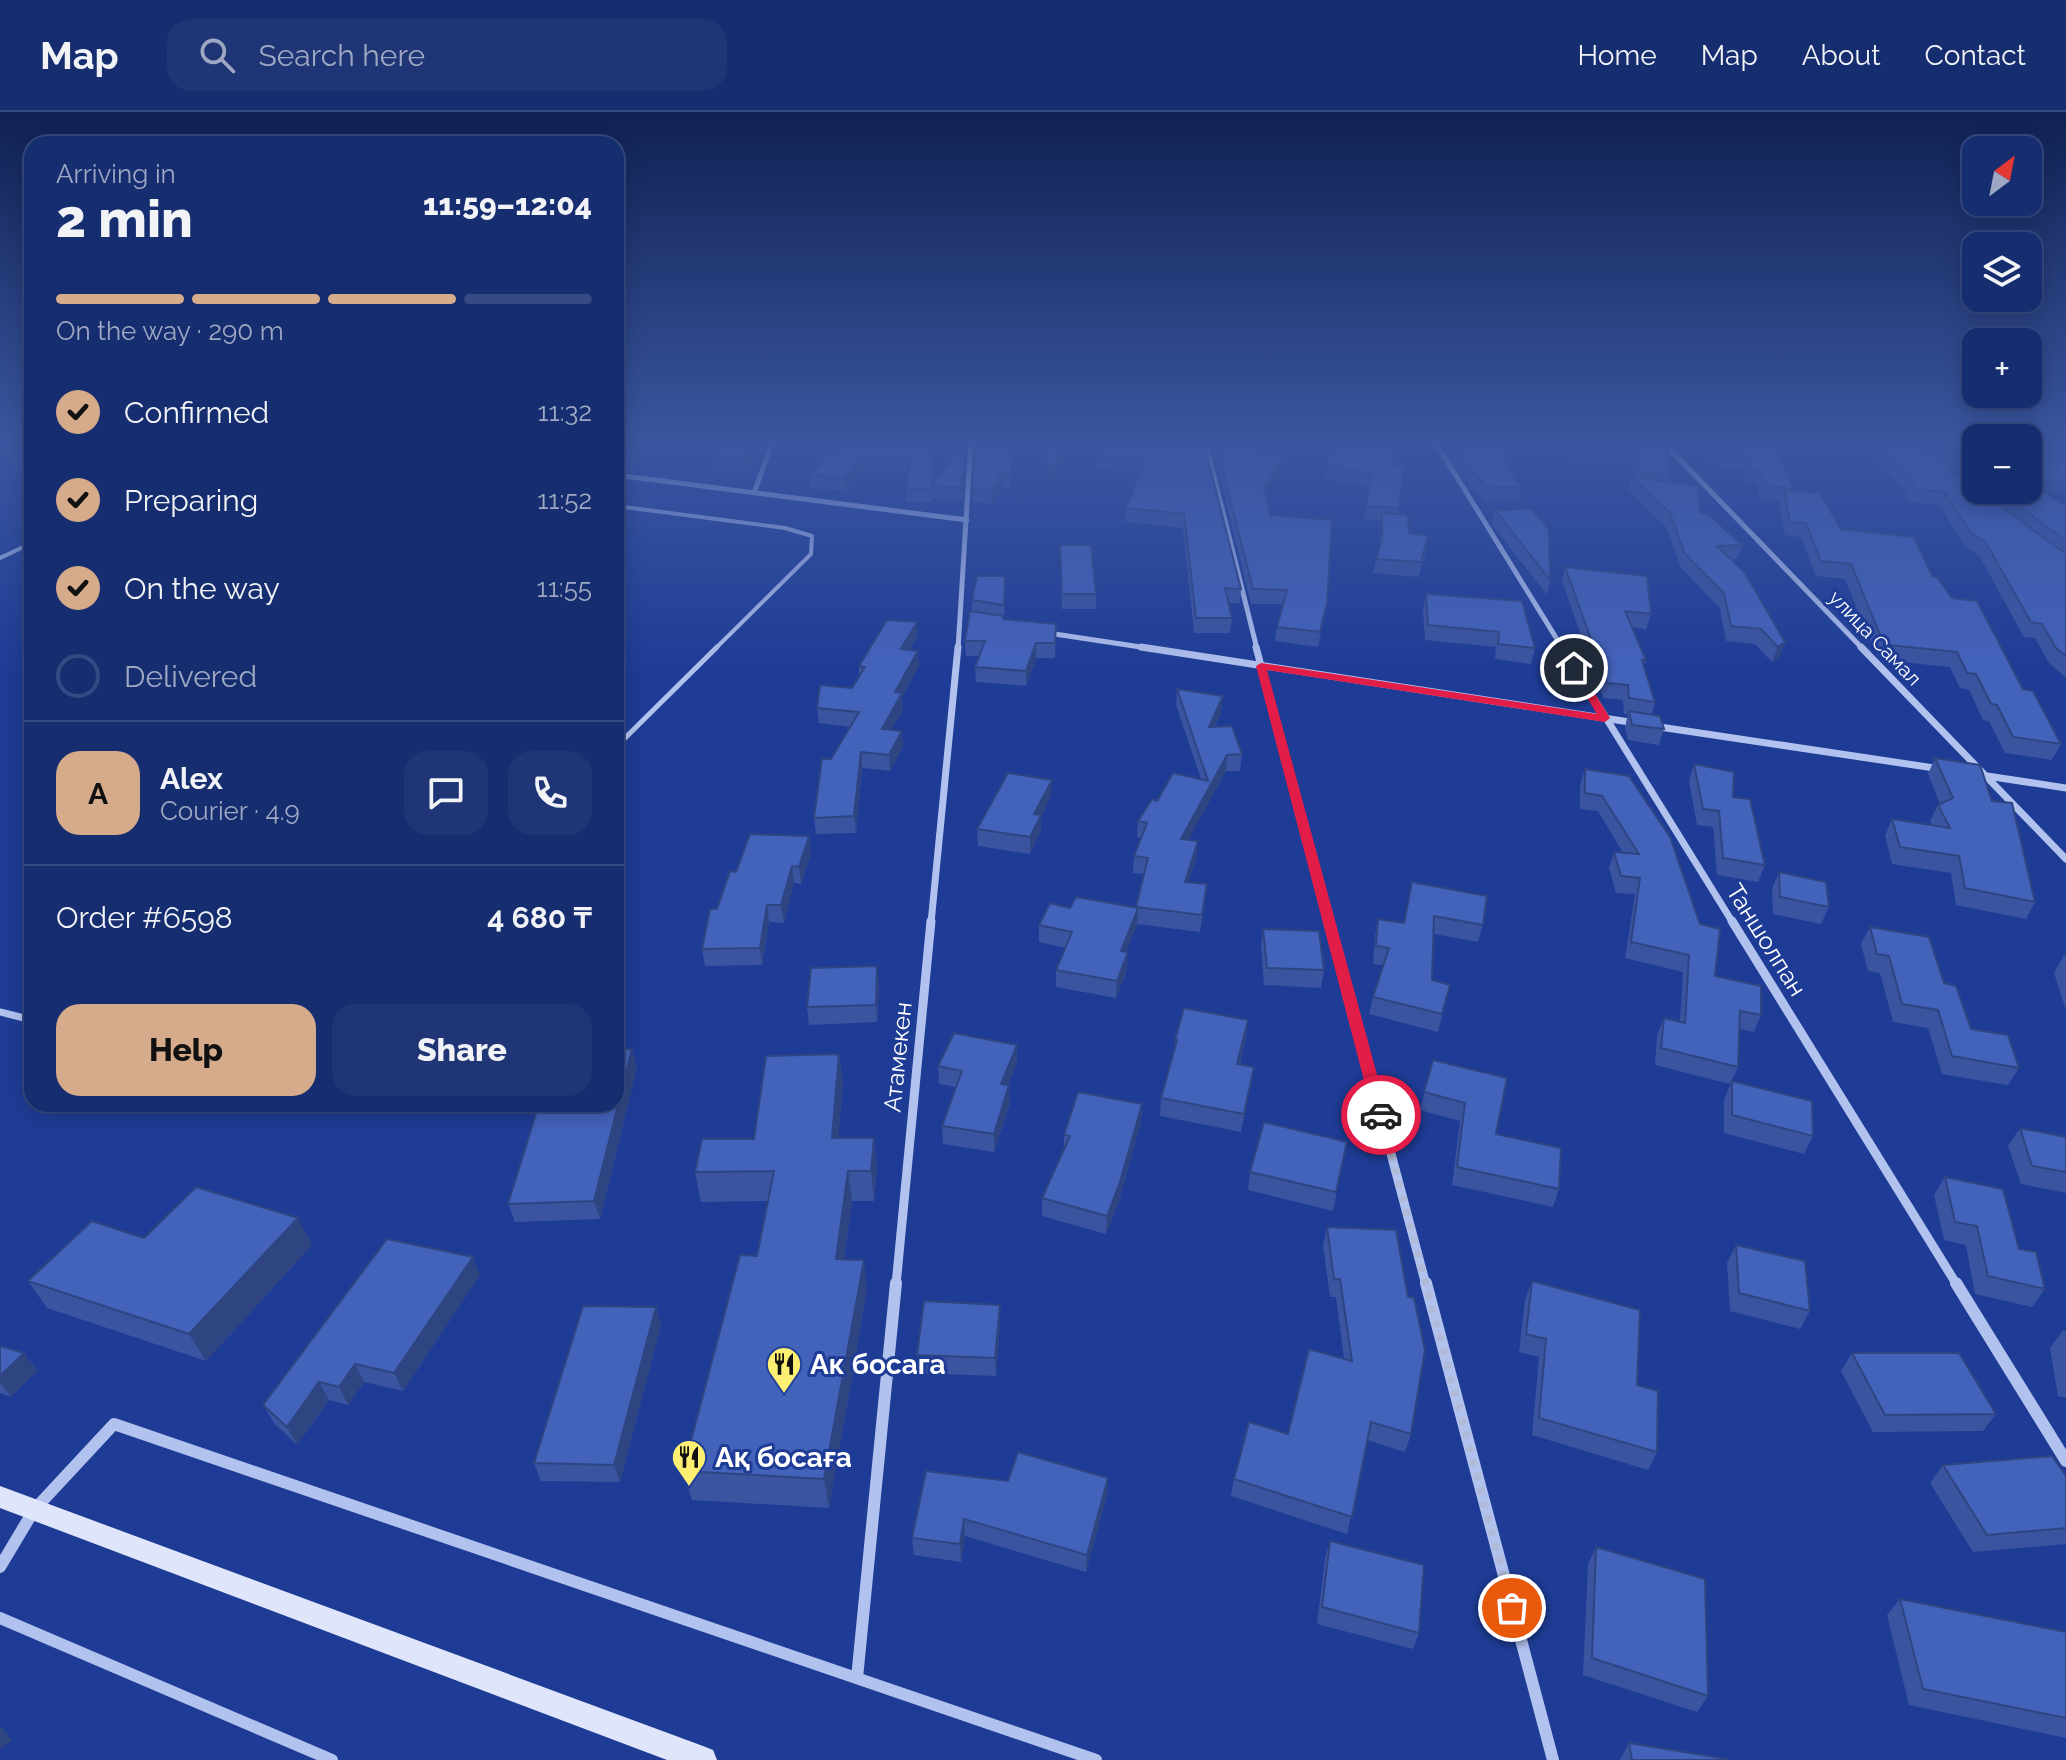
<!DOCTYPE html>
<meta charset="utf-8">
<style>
body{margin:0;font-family:Raleway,sans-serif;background:#1f3575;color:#f1f3f6;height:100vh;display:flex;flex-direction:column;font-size:30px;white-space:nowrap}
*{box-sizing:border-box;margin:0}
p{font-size:26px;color:#9ea8c3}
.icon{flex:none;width:44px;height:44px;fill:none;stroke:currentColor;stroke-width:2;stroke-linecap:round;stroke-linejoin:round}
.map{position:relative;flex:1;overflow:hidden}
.details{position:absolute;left:24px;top:24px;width:600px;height:976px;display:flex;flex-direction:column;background:#162d70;border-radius:24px;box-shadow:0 4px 20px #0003,0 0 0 2px #354983}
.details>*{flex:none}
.needle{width:52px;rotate:32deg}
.tools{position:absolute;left:1962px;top:24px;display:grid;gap:16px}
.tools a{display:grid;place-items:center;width:80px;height:80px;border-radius:16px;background:#162d70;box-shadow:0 4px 20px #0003,0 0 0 2px #354983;font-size:40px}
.pin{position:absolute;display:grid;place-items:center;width:68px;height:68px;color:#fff;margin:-34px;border:4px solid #fff;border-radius:50%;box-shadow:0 2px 8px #0007}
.courier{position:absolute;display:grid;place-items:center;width:80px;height:80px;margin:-40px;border:6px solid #e11d48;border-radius:50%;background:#fff;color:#222;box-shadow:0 2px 10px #0007}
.headline em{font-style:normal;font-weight:800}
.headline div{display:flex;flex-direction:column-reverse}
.headline{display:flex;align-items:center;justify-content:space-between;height:136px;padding:0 32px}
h1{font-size:52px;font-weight:800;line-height:60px}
.bar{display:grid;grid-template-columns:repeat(4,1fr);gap:12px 8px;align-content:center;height:96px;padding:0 32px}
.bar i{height:10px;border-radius:6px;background:#354983}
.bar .current{background:#d6ab8b}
.bar p{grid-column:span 4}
.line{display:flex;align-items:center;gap:20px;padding:0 32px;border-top:2px solid #354983}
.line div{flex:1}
.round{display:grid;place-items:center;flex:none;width:84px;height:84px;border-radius:24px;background:#1f3575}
ol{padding:0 32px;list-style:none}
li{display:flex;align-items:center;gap:24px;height:88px}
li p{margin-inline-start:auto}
li .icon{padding:8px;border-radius:50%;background:#d6ab8b;color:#111;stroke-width:4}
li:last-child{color:#9ea8c3}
li i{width:44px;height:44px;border:4px solid #354983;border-radius:50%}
.action{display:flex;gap:16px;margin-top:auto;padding:16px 32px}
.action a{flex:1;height:92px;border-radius:24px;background:#d6ab8b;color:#111;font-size:32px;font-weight:800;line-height:92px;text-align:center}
.action a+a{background:#1f3575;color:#f1f3f6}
header{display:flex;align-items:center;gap:48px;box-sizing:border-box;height:112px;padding:0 40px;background:#162d70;border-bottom:2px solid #354983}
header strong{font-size:38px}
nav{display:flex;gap:44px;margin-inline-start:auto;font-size:28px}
.search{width:560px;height:72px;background:#1f3575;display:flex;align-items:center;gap:20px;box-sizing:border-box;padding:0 28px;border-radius:24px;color:#9ea8c3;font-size:30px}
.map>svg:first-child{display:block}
</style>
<header>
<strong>Map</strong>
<div class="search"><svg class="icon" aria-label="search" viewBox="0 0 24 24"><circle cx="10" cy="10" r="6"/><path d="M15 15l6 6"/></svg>Search here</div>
<nav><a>Home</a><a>Map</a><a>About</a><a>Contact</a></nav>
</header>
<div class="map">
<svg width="2066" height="1648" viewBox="0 0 2066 1648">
<rect width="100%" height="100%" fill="#1e3c95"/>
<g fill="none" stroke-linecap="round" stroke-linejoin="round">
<path stroke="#b2c2ef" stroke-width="4" d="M616 394 785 416 812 424 811 442 715 537
M0 446 32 431"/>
<path stroke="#b2c2ef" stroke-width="5" d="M616 635 717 535"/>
<path stroke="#b2c2ef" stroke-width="7" d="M0 900 32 908"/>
<path stroke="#b2c2ef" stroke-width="5" d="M1205 328 1257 537
M1434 328 1563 537
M1661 328 1863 537
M616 363 967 408
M754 381 773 328
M1048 521 1154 537
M958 537 971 328"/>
<path stroke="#b2c2ef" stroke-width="7" d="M1141 535 1636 611
M1256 535 1330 811
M1562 535 1733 811
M1861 535 2066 747
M1653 614 1941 657
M1974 662 2066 676
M931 811 958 535"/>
<path stroke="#b2c2ef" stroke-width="9" d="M1329 809 1426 1173
M1732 809 1957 1173
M896 1173 931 809"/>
<path stroke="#b2c2ef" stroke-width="12" d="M1426 1171 1553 1648
M1956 1171 2066 1349
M0 1455 34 1398 114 1312 1096 1648
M0 1506 332 1648
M857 1566 896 1171"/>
<path fill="#dfe6fb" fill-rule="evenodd" d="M0 1374 703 1634 713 1638 717 1648H667L0 1396Z"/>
</g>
<path fill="#3a54a0" d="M616 328H637L630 340H616Z
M704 328H768L766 330H759L749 358H714L712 346 713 342H705L703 330Z
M778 328H938L934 368 964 335 962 389 932 387V390H906V377L908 359 862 360 846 379 811 376 810 363 842 330H778Z
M975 328H1013L1010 377 1002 374 992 392 973 390Z
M1203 328 1241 477 1240 491H1228L1232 506 1230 521H1194L1183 416 1126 410V396L1139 362 1095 356 1096 344Z
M1211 328H1258L1257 336 1286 339 1285 352 1266 384 1270 403 1327 491 1318 535 1275 529 1277 515 1283 492H1251Z
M1332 328H1399L1392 352 1404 353 1398 402 1409 421 1426 438 1419 465 1373 461 1376 447 1380 434 1381 408 1364 407 1370 375 1325 366Z
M1454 328 1497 335 1505 354 1522 375 1519 388 1484 389 1466 367 1451 346Z
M1562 328H1666L1670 363 1668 370 1700 401 1742 433 1737 447 1731 448 1785 530 1779 545 1772 550 1755 532 1726 529 1720 496 1681 456 1666 415 1628 378 1632 365H1636L1635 353 1574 348 1572 336 1562 335Z
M1703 328H1773L1794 377 1793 379 1841 417 1933 465 2023 577 2061 632 2052 648 2005 641 1989 609 1983 608 1969 578 1960 576 1950 555 1882 548 1875 540 1845 467 1816 464 1801 425 1785 423 1779 392 1780 389 1761 387 1756 370H1747L1743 357 1715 355Z
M1842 328H1976V378H2028V328H2066V381H2046L2066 394V566L2049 551 2035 526 2024 525 1980 445 1964 433 1940 393 1910 390 1904 378 1864 336H1853Z
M1495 398 1550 468 1547 483 1492 412Z
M1060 433 1096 482V497H1062Z
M1565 455 1651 502 1646 517 1632 515 1646 548 1644 554 1655 590 1652 603 1664 617 1659 633 1628 628 1625 615 1628 602H1624L1623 588 1603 586 1562 469Z
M1005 478 1004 507 1056 512 1055 546H1036L1026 574 976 570 975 555 979 544H966L965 529 972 500V488Z
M1426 482 1535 536 1531 552 1495 547 1496 535 1425 528 1423 497Z
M917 510V525L910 538 918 539 919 554 902 585 903 597 891 618 902 619 903 635 890 659 862 656 856 721 816 722 814 706 831 647 850 615 819 611 817 596 852 576 859 564V554Z
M1177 577 1221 600 1215 615 1242 642 1240 659H1226L1188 728 1198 729 1196 746 1188 770 1205 789 1200 820 1137 812 1126 840 1127 858 1116 886 1056 875V858L1065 836 1039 830V813L1070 796H1136L1144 762 1133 761 1134 744 1141 726 1137 725 1138 709 1201 667 1176 593Z
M1935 646 1992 689 2035 790 2026 807 1956 793 1951 761 1892 752 1885 724 1892 707 1933 714 1930 709 1938 693 1940 692 1928 662Z
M1694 652 1733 685 1765 753 1758 770 1717 763 1713 715 1697 713 1689 669Z
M1585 657 1629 664 1715 864 1761 903 1754 920 1739 917 1738 955 1730 972 1655 953 1657 923 1664 906 1680 909 1683 860 1625 846 1635 782 1616 781 1609 756 1614 740 1623 741 1598 699 1580 697V673Z
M1051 684 1041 704V719L1030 742 978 734 977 717Z
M811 741 801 772 794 771 784 811 769 810 762 853 705 854 702 837 717 797 736 760Z
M1779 760 1829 795 1821 812 1773 802 1772 777Z
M1412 770 1483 813 1478 830 1434 822 1432 868 1450 873 1438 920 1369 902 1373 885 1383 853 1373 852 1375 824 1378 807 1404 811Z
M1870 815 1971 917 2019 956 2008 973 1942 962 1928 916 1893 910 1880 861 1868 859 1861 832Z
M1263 817 1324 858 1321 876 1264 873 1261 834Z
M2064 843 2066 844V898L2054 861Z
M879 872 877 910 809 913 807 895Z
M1248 908 1246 925 1240 952 1254 955 1241 1020 1160 1004 1161 986 1174 942 1175 928Z
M839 942 843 972 838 1026 877 1056 874 1089H852L844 1147 867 1178 829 1396 692 1388 683 1359 757 1144 768 1089 701 1090 695 1060 754 1027Z
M1433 948 1496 1022 1559 1077 1553 1095 1452 1073 1460 1009 1420 998Z
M1017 951 1008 973 1010 991 994 1040 943 1032 942 1014 956 975 939 972 938 954Z
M637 955 600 1107 515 1110 508 1092Z
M1732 969 1813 1024 1804 1042 1724 1021V987Z
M1142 992 1141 1010 1119 1089 1106 1122 1042 1104V1086L1064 1038V1023Z
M2020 1016 2066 1025V1081L2021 1072 2008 1034Z
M1347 1030 1333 1099 1248 1078 1250 1060Z
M1945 1065 2019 1137 2045 1177 2032 1195 1975 1182 1966 1133 1944 1128 1934 1083Z
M1327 1115 1411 1322 1405 1340 1367 1328 1347 1422 1231 1384 1234 1367 1288 1322 1344 1247 1336 1185H1330L1323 1133Z
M144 1126 312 1133 206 1249 47 1196 28 1169Z
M1736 1133 1810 1199 1800 1217 1730 1199 1727 1151Z
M480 1163 403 1279 364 1270 348 1293 329 1288 297 1333 274 1311 263 1293Z
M1532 1169 1637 1273 1657 1340 1648 1358 1532 1323 1539 1245 1519 1240 1525 1188Z
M1000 1193V1211L996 1264 918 1261 917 1243Z
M656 1195 661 1213 620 1370 541 1369 534 1351Z
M2063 1218 2066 1219V1286L2058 1284 2050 1236Z
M0 1234 24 1241 37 1259 11 1285 0 1281Z
M1852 1241 1996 1302 1983 1319 1873 1320 1841 1259Z
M1943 1353 2066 1364V1432L1973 1440 1930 1371Z
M1108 1366 1107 1383 1086 1460 965 1424 961 1450 914 1443 912 1426 1008 1369Z
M1330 1429 1419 1521 1413 1537 1317 1512 1325 1446Z
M1596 1435 1708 1584 1697 1600 1583 1563 1588 1452Z
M1900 1487 2066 1520V1626L1909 1593 1887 1503Z
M1629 1631 1727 1648H1620Z"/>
<path fill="#2f4582" d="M0 328H15L19 338 0 347Z
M628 328H637L630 340Z
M754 328H759V330L749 358 747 346Z
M936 328H938L933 374 932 371Z
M1066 328H1072L1047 376V363Z
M1397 328H1399L1388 365 1390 352Z
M964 335V348L962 389 961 376Z
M1286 339 1285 352 1263 389 1264 376Z
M861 347 862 360 846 379 845 366Z
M1002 361V374L992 392V378Z
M917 510V525L902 552 901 537Z
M1785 530 1779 545 1772 550 1778 535Z
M1036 531V546L1026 574V559Z
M918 539 919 554 902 585 903 597 883 633 882 617 895 580Z
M1223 584 1221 600 1207 631 1209 615Z
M902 619 903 635 890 659 889 643Z
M861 640 862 656 856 721 854 704Z
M1227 643 1226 659 1180 743 1181 727Z
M1052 668 1051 684 1041 704V719L1030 742V725L1034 702Z
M809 724 811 741 801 772 799 755Z
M1198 729 1196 746 1183 787 1185 770Z
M792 754 794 771 784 811 781 793Z
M1207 772 1205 789 1200 820 1202 803Z
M767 793 769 810 762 853 760 836Z
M1138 796 1137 813 1120 856 1121 839Z
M1128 840 1127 858 1116 886 1117 869Z
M877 854 879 872 877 910 876 893Z
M1248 908 1246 925 1235 970 1237 952Z
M1017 933V951L1001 989V972Z
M632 937 637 955 600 1107 594 1089Z
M839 942 843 972 836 1056 832 1026Z
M1254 955 1251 973 1241 1020 1244 1002Z
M1009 973 1010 991 994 1040V1022Z
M1142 992 1141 1010 1119 1089 1106 1122 1107 1104Z
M874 1026 877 1056 874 1089 871 1059Z
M848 1059 852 1089 840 1177 836 1147Z
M298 1106 312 1133 206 1249 189 1222Z
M473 1145 480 1163 403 1279 394 1261Z
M864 1148 867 1178 829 1396 824 1367Z
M1000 1193V1211L996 1264 995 1246Z
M656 1195 661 1213 620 1370 614 1353Z
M24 1241 37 1259 11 1285 0 1270V1264Z
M355 1252 364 1270 348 1293 339 1275Z
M319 1270 329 1288 297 1333 287 1315Z
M1108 1366 1107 1383 1086 1460 1087 1443Z
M964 1407 965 1424 961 1450 960 1432Z
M0 1613 12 1628 0 1638Z"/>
<path fill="#4362ba" stroke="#2f4582" stroke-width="2" d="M704 328H754L747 346H712L718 330H703Z
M843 328H936L932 371 964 335 961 376 931 374V377H906L910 347H861L845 366 810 363Z
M975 328H1012L1010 364 1002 361 992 378 972 377Z
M1045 328H1066L1047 363Z
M1108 328H1203L1241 477 1225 476 1232 506H1196L1184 402 1126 396 1144 350 1096 344Z
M1215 328H1258L1256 336 1286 339 1264 376 1270 403 1332 408 1327 491 1320 520 1277 515 1287 478 1253 477Z
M1332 328H1397L1390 352 1404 353 1399 396 1366 394 1372 362 1327 353Z
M1455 328H1498L1497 335 1506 336 1505 354 1522 375 1487 376 1468 354 1454 333Z
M1576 328H1666L1670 363 1640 360 1639 340 1577 335Z
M1712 328H1773L1794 377 1766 374 1760 358 1751 357 1747 345 1719 343Z
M1873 328H1911L1976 376V378H1979L2066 442V544L2056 536 2042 512 2031 510 1986 431 1970 420 1945 380 1916 377 1909 365Z
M1929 328H1976V362Z
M2028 328H2066V368H2028Z
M1632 365 1698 374 1700 401 1708 402 1742 433 1717 434 1745 461 1785 530 1778 535 1761 517 1731 514 1724 481 1685 442 1670 401Z
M2028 370 2066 394V429L1997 378H2028Z
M1784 378 1820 381 1841 417 1914 425 1933 465H1937L1952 486 1977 489 2023 577 2033 579 2061 632 2013 625 1997 593 1991 592 1976 562 1967 561 1957 540 1889 533 1881 525 1851 452 1821 449 1806 411 1790 410Z
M1532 397 1549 418 1550 468 1495 398Z
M1382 401 1408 403 1409 421 1428 424 1421 450 1376 447 1382 427Z
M1060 433H1091L1096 482H1062Z
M1565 455 1647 464 1651 502 1625 499 1646 548H1642L1655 590 1629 586 1628 573 1607 571Z
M977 464H1005L1004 493 972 488Z
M1426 482 1522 489 1535 536 1498 532 1499 520 1428 513Z
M970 499 1003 504V507L1056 512 1055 531H1036L1026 559 975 555 985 529H965Z
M887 508 917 510 901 537 918 539 895 580 902 581 882 617 902 619 889 643 861 640 854 704 814 706 822 647H831L859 600 817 596 820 573 852 576 865 555 859 554Z
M1177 577 1223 584 1209 615 1232 614 1242 642 1227 643 1181 727 1198 729 1185 770 1207 772 1202 803 1136 795 1148 746 1134 744 1147 711 1138 709 1152 687 1157 689 1173 661 1208 669Z
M1629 599 1660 604 1664 617 1632 613Z
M1935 646 1980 653 1992 689 2012 691 2035 790 1965 776 1959 744 1900 735 1892 707 1950 716 1938 693 1953 686Z
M1694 652 1734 660 1733 685 1750 687 1765 753 1723 746 1719 699 1703 697Z
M1585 657 1629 664 1670 725 1700 812 1720 817 1715 864 1761 874V903L1740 899 1738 955 1661 936 1664 906 1685 911 1689 843 1631 830 1640 766 1621 764 1614 740 1639 742 1602 684 1585 681Z
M1008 661 1052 668 1034 702 1041 703 1030 725 977 717Z
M750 722 809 724 799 755 792 754 781 793H767L760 836 702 837 710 797H717L730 759 736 760Z
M1779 760 1826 770 1829 795 1780 785Z
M1412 770 1487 784 1483 813 1434 804 1432 868 1450 873 1442 902 1373 885 1389 836 1376 834 1378 807 1404 811Z
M1076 785 1138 796 1121 839 1128 840 1117 869 1056 858 1072 820 1039 813 1050 791 1070 796Z
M1870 815 1929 825 1944 871 1956 874 1971 917 2008 923 2019 956 1952 944 1938 898 1902 892 1889 844 1877 842Z
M1263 817 1319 819 1324 858 1267 856Z
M877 854 876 893 807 895 811 856Z
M1184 896 1248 908 1237 952 1254 955 1244 1002 1161 986 1177 928H1175Z
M954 921 1017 933 1001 972 1009 973 994 1022 942 1014 962 959 938 954Z
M632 937 594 1089 508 1092 539 992H616V938Z
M839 942 832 1026H874L871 1059H848L836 1147 864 1148 824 1367 683 1359 740 1143 757 1144 774 1059 695 1060 702 1027H754L766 944Z
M1433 948 1507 966 1496 1022 1561 1036 1559 1077 1457 1055 1465 991 1424 980Z
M1732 969 1812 989 1813 1024 1732 1003Z
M1078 980 1142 992 1120 1070 1107 1104 1042 1086 1070 1024 1064 1023Z
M1264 1010 1347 1030 1336 1080 1250 1060Z
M2020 1016 2066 1025V1060L2032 1054Z
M1945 1065 2003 1077 2019 1137 2036 1140 2045 1177 1988 1164 1977 1114 1955 1110Z
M196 1075 298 1106 189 1222 28 1169 92 1109 144 1126Z
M1327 1115 1396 1118 1408 1185 1414 1186 1425 1238 1411 1322 1371 1310 1352 1405 1234 1367 1249 1310 1288 1322 1309 1237 1352 1249 1340 1167H1334Z
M387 1127 473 1145 394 1261 355 1252 339 1275 319 1270 287 1315 263 1293Z
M1736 1133 1805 1149 1810 1199 1739 1181Z
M1532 1169 1640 1198 1637 1273 1658 1279 1657 1340 1539 1306 1546 1227 1526 1222Z
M924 1189 1000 1193 995 1246 917 1243Z
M583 1194 656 1195 614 1353 534 1351Z
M0 1234 24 1241 0 1264Z
M1852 1241H1959L1996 1302 1885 1303Z
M1018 1340 1108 1366 1087 1443 964 1407 960 1432 912 1426 926 1359 1008 1369Z
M2052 1344 2066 1364V1416L1987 1423 1943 1353Z
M1330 1429 1424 1453 1419 1521 1322 1495Z
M1596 1435 1705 1467 1708 1584 1592 1546Z
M1900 1487 2066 1520V1606L1923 1577Z
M1629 1631 1727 1647V1648H1632Z"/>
<linearGradient id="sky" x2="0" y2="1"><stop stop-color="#102152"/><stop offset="0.59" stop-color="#3b56a0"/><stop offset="1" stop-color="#3b56a0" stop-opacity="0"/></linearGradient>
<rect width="2066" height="559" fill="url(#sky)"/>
<path fill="#e11d48" d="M1261 551 1597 602 1569 556 1574 553 1579 556 1610 606 1605 610 1267 558 1388 1003 1381 1009 1373 1003 1256 554Z"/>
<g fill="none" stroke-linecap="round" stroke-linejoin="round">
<path stroke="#b0bbda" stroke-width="8" stroke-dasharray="0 14.4" d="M1381 1003 1512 1496"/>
</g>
<defs>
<g id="restaurant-pin" transform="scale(1.8)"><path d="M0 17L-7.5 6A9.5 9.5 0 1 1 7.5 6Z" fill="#fdef72" stroke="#1e3c95"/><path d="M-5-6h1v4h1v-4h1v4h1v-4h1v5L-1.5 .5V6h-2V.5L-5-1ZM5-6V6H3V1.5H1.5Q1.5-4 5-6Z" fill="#111"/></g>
</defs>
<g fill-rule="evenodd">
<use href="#restaurant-pin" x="784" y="1252"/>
<use href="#restaurant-pin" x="689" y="1345"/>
</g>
<g text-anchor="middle" stroke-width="6" stroke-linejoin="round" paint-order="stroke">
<g font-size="20" fill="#fff" stroke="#1e3c95">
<text transform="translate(1875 526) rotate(46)" y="7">улица Самал</text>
</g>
<g font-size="24" fill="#fff" stroke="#1e3c95">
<text transform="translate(1766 828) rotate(58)" y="8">Таншолпан</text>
<text transform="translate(898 945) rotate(-84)" y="8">Атамекен</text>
</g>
<g font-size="28" font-weight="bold" fill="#fff" stroke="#1e3c95" text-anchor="start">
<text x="810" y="1262">Ак босага</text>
<text x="715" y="1355">Ақ босаға</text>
</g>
</g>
</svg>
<div class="tools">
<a><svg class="needle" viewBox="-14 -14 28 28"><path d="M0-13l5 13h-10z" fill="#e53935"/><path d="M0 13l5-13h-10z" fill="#9ea8c3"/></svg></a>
<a><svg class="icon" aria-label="layers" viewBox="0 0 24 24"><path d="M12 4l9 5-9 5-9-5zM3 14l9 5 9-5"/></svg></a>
<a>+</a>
<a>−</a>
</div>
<div class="pin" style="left:1512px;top:1496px;background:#ea580c"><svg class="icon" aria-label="bag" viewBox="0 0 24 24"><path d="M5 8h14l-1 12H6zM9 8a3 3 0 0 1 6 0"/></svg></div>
<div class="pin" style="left:1574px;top:556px;background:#1f2937"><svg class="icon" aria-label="home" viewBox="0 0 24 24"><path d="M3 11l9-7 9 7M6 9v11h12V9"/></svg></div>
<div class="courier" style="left:1381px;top:1003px"><svg class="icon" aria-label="car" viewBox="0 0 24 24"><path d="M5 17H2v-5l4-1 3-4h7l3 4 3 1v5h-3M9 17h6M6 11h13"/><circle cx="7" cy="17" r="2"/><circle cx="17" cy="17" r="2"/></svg></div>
<section class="details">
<div class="headline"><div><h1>2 min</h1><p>Arriving in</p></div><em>11:59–12:04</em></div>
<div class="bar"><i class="current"></i><i class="current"></i><i class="current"></i><i></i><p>On the way · 290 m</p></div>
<ol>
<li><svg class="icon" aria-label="check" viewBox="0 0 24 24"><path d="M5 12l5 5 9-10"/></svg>Confirmed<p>11:32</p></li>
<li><svg class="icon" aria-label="check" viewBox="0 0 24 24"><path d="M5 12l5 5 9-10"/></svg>Preparing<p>11:52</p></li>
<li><svg class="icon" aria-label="check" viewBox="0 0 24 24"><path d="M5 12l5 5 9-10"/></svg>On the way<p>11:55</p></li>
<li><i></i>Delivered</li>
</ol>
<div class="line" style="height:144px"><b class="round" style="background:#d6ab8b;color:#111">A</b><div><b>Alex</b><p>Courier · 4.9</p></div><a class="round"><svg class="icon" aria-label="chat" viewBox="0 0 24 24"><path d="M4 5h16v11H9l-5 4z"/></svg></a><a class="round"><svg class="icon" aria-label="phone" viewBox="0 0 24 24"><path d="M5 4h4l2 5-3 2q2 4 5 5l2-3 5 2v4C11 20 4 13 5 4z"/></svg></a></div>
<div class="line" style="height:104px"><div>Order #6598</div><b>4 680 ₸</b></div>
<div class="action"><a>Help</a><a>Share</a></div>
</section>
</div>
